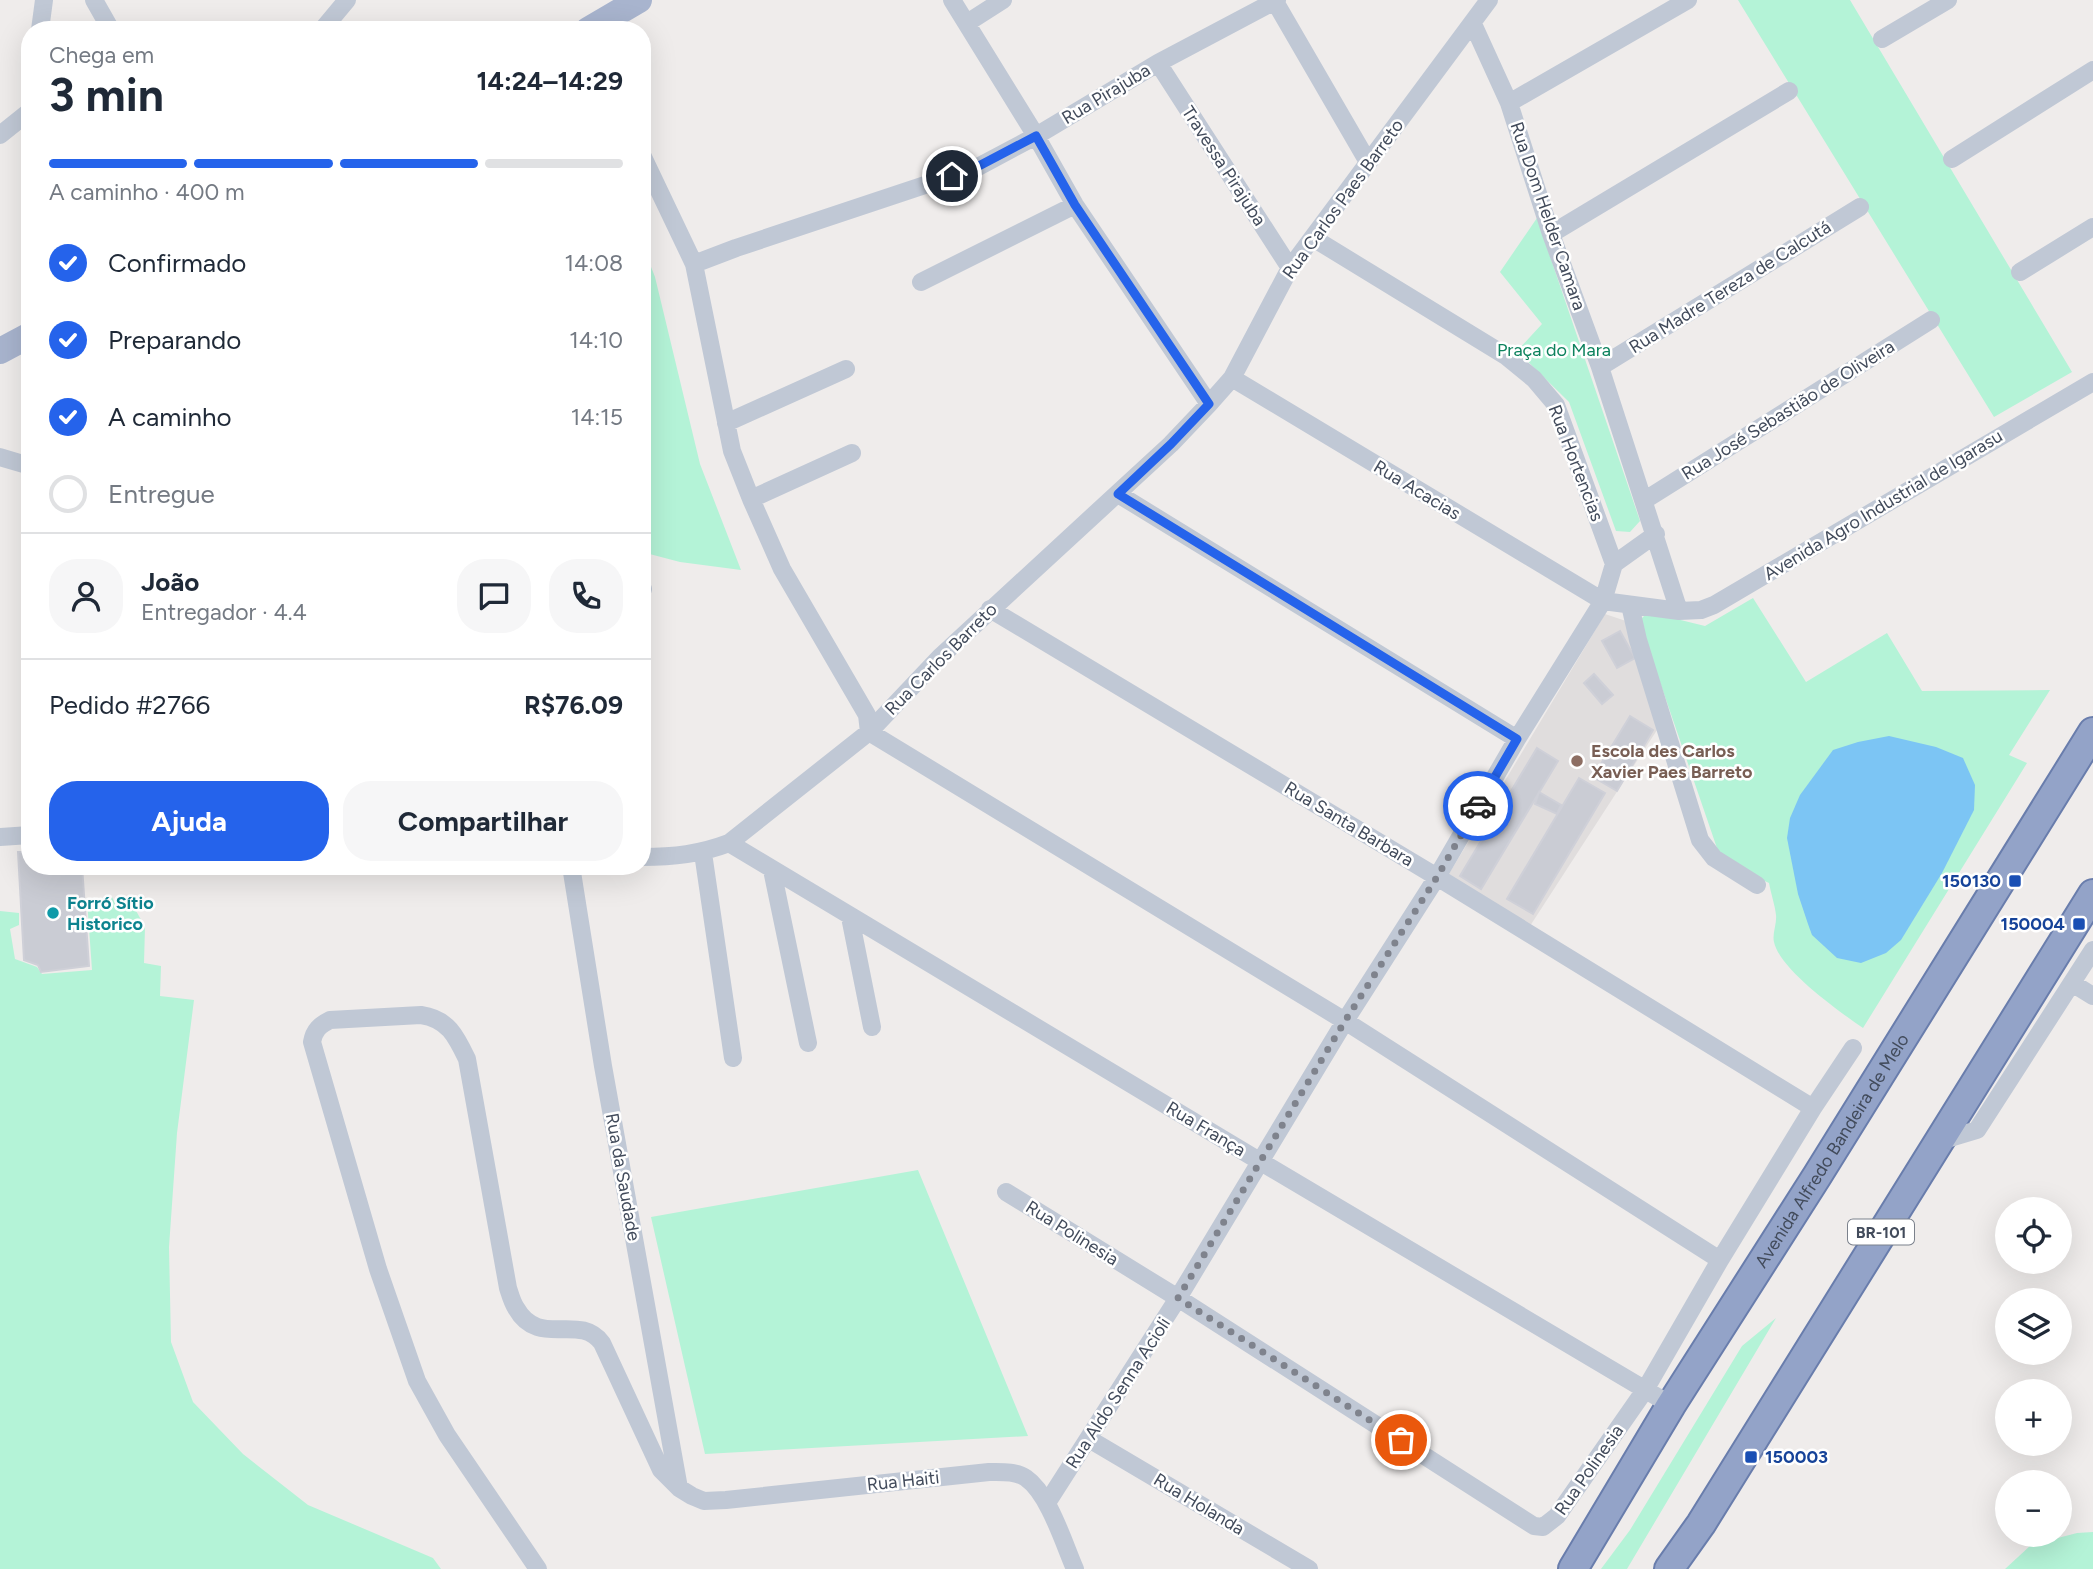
<!DOCTYPE html>
<html lang="pt">
<meta charset="utf-8">
<style>
body{margin:0;font-family:Figtree,sans-serif;background:#f6f6f7;color:#1f2937;height:100vh;display:flex;flex-direction:column;font-size:26px;white-space:nowrap}
*{box-sizing:border-box;margin:0}
p{font-size:23px;color:#747a83}
.icon{flex:none;width:38px;height:38px;fill:none;stroke:currentColor;stroke-width:2;stroke-linecap:round;stroke-linejoin:round}
.map{position:relative;flex:1;overflow:hidden}
.side{position:absolute;left:21px;top:21px;width:630px;height:854px;display:flex;flex-direction:column;background:#fff;border-radius:28px;box-shadow:0 7px 28px #0002}
.side>*{flex:none}
.fabs{position:absolute;left:1995px;top:1197px;display:grid;gap:14px}
.fabs a{display:grid;place-items:center;width:77px;height:77px;border-radius:50%;background:#fff;box-shadow:0 7px 28px #0002;font-size:35px}
.pin{position:absolute;display:grid;place-items:center;width:60px;height:60px;color:#fff;margin:-30px;border:4px solid #fff;border-radius:50%;box-shadow:0 2px 7px #0007}
.courier{position:absolute;display:grid;place-items:center;width:70px;height:70px;margin:-35px;border:5px solid #2563eb;border-radius:50%;background:#fff;color:#222;box-shadow:0 2px 9px #0007}
.overview em{font-style:normal;font-weight:700}
.overview div{display:flex;flex-direction:column-reverse}
.overview{display:flex;align-items:center;justify-content:space-between;height:119px;padding:0 28px}
h1{font-size:46px;font-weight:700;line-height:52px}
.bar{display:grid;grid-template-columns:repeat(4,1fr);gap:10px 7px;align-content:center;height:84px;padding:0 28px}
.bar i{height:9px;border-radius:5px;background:#e0e1e3}
.bar .selected{background:#2563eb}
.bar p{grid-column:span 4}
.line{display:flex;align-items:center;gap:18px;padding:0 28px;border-top:2px solid #e0e1e3}
.line div{flex:1}
.round{display:grid;place-items:center;flex:none;width:74px;height:74px;border-radius:28px;background:#f6f6f7}
ol{padding:0 28px;list-style:none}
li{display:flex;align-items:center;gap:21px;height:77px}
li p{margin-inline-start:auto}
li .icon{padding:7px;border-radius:50%;background:#2563eb;color:#fff;stroke-width:4}
li:last-child{color:#747a83}
li i{width:38px;height:38px;border:4px solid #e0e1e3;border-radius:50%}
.action{display:flex;gap:14px;margin-top:auto;padding:14px 28px}
.action a{flex:1;height:80px;border-radius:28px;background:#2563eb;color:#fff;font-size:28px;font-weight:700;line-height:80px;text-align:center}
.action a+a{background:#f6f6f7;color:#1f2937}
.map>svg:first-child{display:block}
</style>
<div class="map">
<svg width="2093" height="1569" viewBox="0 0 2093 1569">
<rect width="100%" height="100%" fill="#efeceb"/>
<path fill="#e0dddd" d="M1605 614 1629 622 1657 730 1530 926 1446 879Z"/>
<path fill="#b4f3d7" d="M1738 0H1850L2072 372 1994 417Z
M1537 218 1640 521 1630 532 1616 531 1569 402 1517 351 1542 324 1500 272Z
M642 244 655 277 700 464 741 570 680 562 642 552Z
M1753 598 1806 682 1887 633 1922 691 2050 690 2009 755 2027 763 1863 1028C1840 1012 1780 970 1774 942 1772 934 1777 924 1776 915 1775 905 1771 894 1769 883L1734 867 1718 851 1639 621 1648 612 1705 626Z
M112 897 117 908 134 907 145 927 144 963 161 966 160 996 194 1000 177 1133 169 1247 171 1342 193 1402 243 1454 308 1505 433 1558 441 1569H0V911L19 913V925L10 929 15 959 37 967 42 974 92 970 87 900Z
M918 1170 1028 1436 705 1454 651 1217Z
M1776 1318 1627 1569H1601L1630 1530 1742 1346Z
M2093 1532V1569H2005L2031 1545 2077 1533Z"/>
<path fill="#7cc5f4" d="M1889 736 1936 747 1963 758 1975 785 1974 810 1942 873 1901 940 1886 953 1861 963 1837 958 1812 935 1808 924 1798 894 1787 838 1790 818 1800 795 1833 750 1858 742Z"/>
<path fill="#caccd4" stroke="#cfd0d8" stroke-width="2" d="M1620 631 1635 658 1617 668 1602 641Z
M1594 674 1613 695 1602 704 1584 683Z
M1630 716 1653 730 1617 791 1593 777Z
M1537 748 1558 761 1481 889 1460 876Z
M1579 778 1605 793 1533 914 1507 899Z
M1539 792 1561 805 1557 814 1535 804Z
M18 852H30V866H82L89 966 41 972 38 965 24 960Z"/>
<g fill="none" stroke-linecap="round" stroke-linejoin="round">
<g stroke="#697dac" stroke-width="32">
<g id="trunk">
<path id="s1" d="M1573 1569 1671 1405 1817 1176 2093 732"/>
<path d="M1669 1569 1701 1524 2093 894"/>
</g>
</g>
<path stroke="#c0c8d5" stroke-width="18" d="M94 0 111 30
M952 0 1036 136 1075 205 1209 404
M1274 0 1368 162
M967 23 1003 0
M1473 24 1509 103 1551 234 1600 367 1679 611
M40 30 44 0
M322 30 347 0
M1882 39 1948 0
M1158 63 1290 268
M1509 103 1688 0
M0 135 30 111
M642 155 694 264 732 451 751 499 782 569 867 715 869 732 1345 1021 1720 1260
M1952 159 2093 70
M1551 234 1789 91
M694 264 736 248 976 168 1036 136 1158 63 1277 0
M2020 272 2093 227
M921 282 1075 205
M1600 367 1860 207
M1232 378 1603 601 1679 611 1701 610 1714 605 2093 382
M726 423 846 369
M0 457 30 466
M1118 494 1517 739
M751 499 852 453
M1645 500 1931 320
M1614 564 1656 534
M642 592 643 589
M1630 605 1638 640 1700 840 1714 858 1757 885
M990 609 1437 877 1813 1108
M0 837 30 835
M729 843 1261 1162 1671 1405
M703 853 733 1058
M642 857C674 857 700 854 729 843L869 732 941 656 1171 444 1209 404 1232 378 1290 268 1489 0
M571 866 603 1066 679 1488
M772 870 808 1043
M850 917 872 1027
M2072 983 2093 996
M1937 1142 1977 1130 2093 950
M1006 1192 1178 1298 1534 1526 1543 1527 1557 1516 1645 1390 1720 1260 1813 1108 1853 1048
M1089 1439 1309 1569
M1047 1503 1178 1298 1345 1021 1437 877 1517 739 1603 601 1614 564 1556 405 1534 379 1506 356 1313 238
M538 1569 447 1435 417 1381 378 1269 312 1042C314 1030 320 1025 330 1020L421 1015C448 1019 456 1036 467 1059L508 1288C510 1294 512 1302 516 1308 539 1349 579 1312 602 1343L661 1470 679 1488 692 1496 704 1501 726 1500 989 1472C1001 1472 1016 1471 1026 1478 1049 1494 1064 1544 1075 1569"/>
<path stroke="#a8b4ce" stroke-width="26" d="M588 30 639 0
M0 351 30 335"/>
<use href="#trunk" stroke="#93a3c8" stroke-width="28"/>
</g>
<g fill="none" stroke-linecap="round" stroke-linejoin="round">
<path stroke="#7f838d" stroke-width="7" stroke-dasharray="0 12.6" d="M1401 1440 1178 1298 1345 1021 1437 877 1478 806"/>
<path stroke="#2563eb" stroke-width="9" d="M952 176 975 168 1036 136 1075 205 1209 404 1171 444 1118 494 1517 739 1478 806"/>
</g>
<circle fill="#8d6e63" stroke="#fff" stroke-width="2.5" cx="1577" cy="761" r="7"/>
<g fill="#1a4fb4" stroke="#fff" stroke-width="2.5">
<rect x="2008" y="874" width="14" height="14" rx="3.5"/>
<rect x="2072" y="917" width="14" height="14" rx="3.5"/>
<rect x="1744" y="1450" width="14" height="14" rx="3.5"/>
</g>
<circle fill="#0f9aa8" stroke="#fff" stroke-width="2.5" cx="53" cy="913" r="7"/>
<g text-anchor="middle" stroke-width="5" stroke-linejoin="round" paint-order="stroke">
<rect fill="#fff" stroke="#7b818c" stroke-width="2" x="1848" y="1219.5" width="66" height="25" rx="5"/>
<g font-size="16" font-weight="bold" fill="#424b5b">
<text x="1881" y="1238">BR-101</text>
</g>
<g font-size="18" fill="#424b5b" stroke="#fff">
<text transform="translate(1106 94) rotate(-31)" y="6">Rua Pirajuba</text>
<text transform="translate(1224 166) rotate(57)" y="6">Travessa Pirajuba</text>
<text transform="translate(1343 199) rotate(-54)" y="6">Rua Carlos Paes Barreto</text>
<text transform="translate(1548 216) rotate(71)" y="6">Rua Dom Helder Camara</text>
<text transform="translate(1730 287) rotate(-32)" y="6">Rua Madre Tereza de Calcutá</text>
<text transform="translate(1788 410) rotate(-32)" y="6">Rua José Sebastião de Oliveira</text>
<text transform="translate(1576 463) rotate(69)" y="6">Rua Hortencias</text>
<text transform="translate(1417 490) rotate(31)" y="6">Rua Acacias</text>
<text transform="translate(1883 505) rotate(-31)" y="6">Avenida Agro Industrial de Igarasu</text>
<text transform="translate(941 659) rotate(-45)" y="6">Rua Carlos Barreto</text>
<text transform="translate(1349 824) rotate(31)" y="6">Rua Santa Barbara</text>
<text transform="translate(1206 1129) rotate(31)" y="6">Rua França</text>
<text dy="6" stroke="none"><textPath href="#s1" startOffset="492">Avenida Alfredo Bandeira de Melo</textPath></text>
<text transform="translate(623 1177) rotate(80)" y="6">Rua da Saudade</text>
<text transform="translate(1072 1233) rotate(32)" y="6">Rua Polinesia</text>
<text transform="translate(1118 1393) rotate(-57)" y="6">Rua Aldo Senna Acioli</text>
<text transform="translate(1589 1470) rotate(-55)" y="6">Rua Polinesia</text>
<text transform="translate(903 1481) rotate(-6)" y="6">Rua Haiti</text>
<text transform="translate(1199 1504) rotate(31)" y="6">Rua Holanda</text>
</g>
<g font-size="18" fill="#0d825d" stroke="#fff">
<text x="1554" y="356">Praça do Mara</text>
</g>
<g font-size="18" font-weight="bold" fill="#785e54" stroke="#fff" text-anchor="start">
<text x="1591" y="757">Escola des Carlos<tspan x="1591" dy="21">Xavier Paes Barreto</tspan></text>
</g>
<g font-size="18" font-weight="bold" fill="#164399" stroke="#fff" text-anchor="end">
<text x="2001" y="887">150130</text>
<text x="2065" y="930">150004</text>
<text x="1765" y="1463" text-anchor="start">150003</text>
</g>
<g font-size="18" font-weight="bold" fill="#0d838f" stroke="#fff" text-anchor="start">
<text x="67" y="909">Forró Sítio<tspan x="67" dy="21">Historico</tspan></text>
</g>
</g>
</svg>
<div class="fabs">
<a><svg class="icon" aria-label="locate" viewBox="0 0 24 24"><circle cx="12" cy="12" r="6"/><path d="M12 2v4M12 18v4M2 12h4M18 12h4"/></svg></a>
<a><svg class="icon" aria-label="layers" viewBox="0 0 24 24"><path d="M12 4l9 5-9 5-9-5zM3 14l9 5 9-5"/></svg></a>
<a>+</a>
<a>−</a>
</div>
<div class="pin" style="left:1401px;top:1440px;background:#ea580c"><svg class="icon" aria-label="bag" viewBox="0 0 24 24"><path d="M5 8h14l-1 12H6zM9 8a3 3 0 0 1 6 0"/></svg></div>
<div class="pin" style="left:952px;top:176px;background:#1f2937"><svg class="icon" aria-label="home" viewBox="0 0 24 24"><path d="M3 11l9-7 9 7M6 9v11h12V9"/></svg></div>
<div class="courier" style="left:1478px;top:806px"><svg class="icon" aria-label="car" viewBox="0 0 24 24"><path d="M5 17H2v-5l4-1 3-4h7l3 4 3 1v5h-3M9 17h6M6 11h13"/><circle cx="7" cy="17" r="2"/><circle cx="17" cy="17" r="2"/></svg></div>
<section class="side">
<div class="overview"><div><h1>3 min</h1><p>Chega em</p></div><em>14:24–14:29</em></div>
<div class="bar"><i class="selected"></i><i class="selected"></i><i class="selected"></i><i></i><p>A caminho · 400 m</p></div>
<ol>
<li><svg class="icon" aria-label="check" viewBox="0 0 24 24"><path d="M5 12l5 5 9-10"/></svg>Confirmado<p>14:08</p></li>
<li><svg class="icon" aria-label="check" viewBox="0 0 24 24"><path d="M5 12l5 5 9-10"/></svg>Preparando<p>14:10</p></li>
<li><svg class="icon" aria-label="check" viewBox="0 0 24 24"><path d="M5 12l5 5 9-10"/></svg>A caminho<p>14:15</p></li>
<li><i></i>Entregue</li>
</ol>
<div class="line" style="height:126px"><a class="round"><svg class="icon" aria-label="person" viewBox="0 0 24 24"><circle cx="12" cy="8" r="4"/><path d="M4 21q1-7 8-7t8 7"/></svg></a><div><b>João</b><p>Entregador · 4.4</p></div><a class="round"><svg class="icon" aria-label="chat" viewBox="0 0 24 24"><path d="M4 5h16v11H9l-5 4z"/></svg></a><a class="round"><svg class="icon" aria-label="phone" viewBox="0 0 24 24"><path d="M5 4h4l2 5-3 2q2 4 5 5l2-3 5 2v4C11 20 4 13 5 4z"/></svg></a></div>
<div class="line" style="height:91px"><div>Pedido #2766</div><b>R$76.09</b></div>
<div class="action"><a>Ajuda</a><a>Compartilhar</a></div>
</section>
</div>
